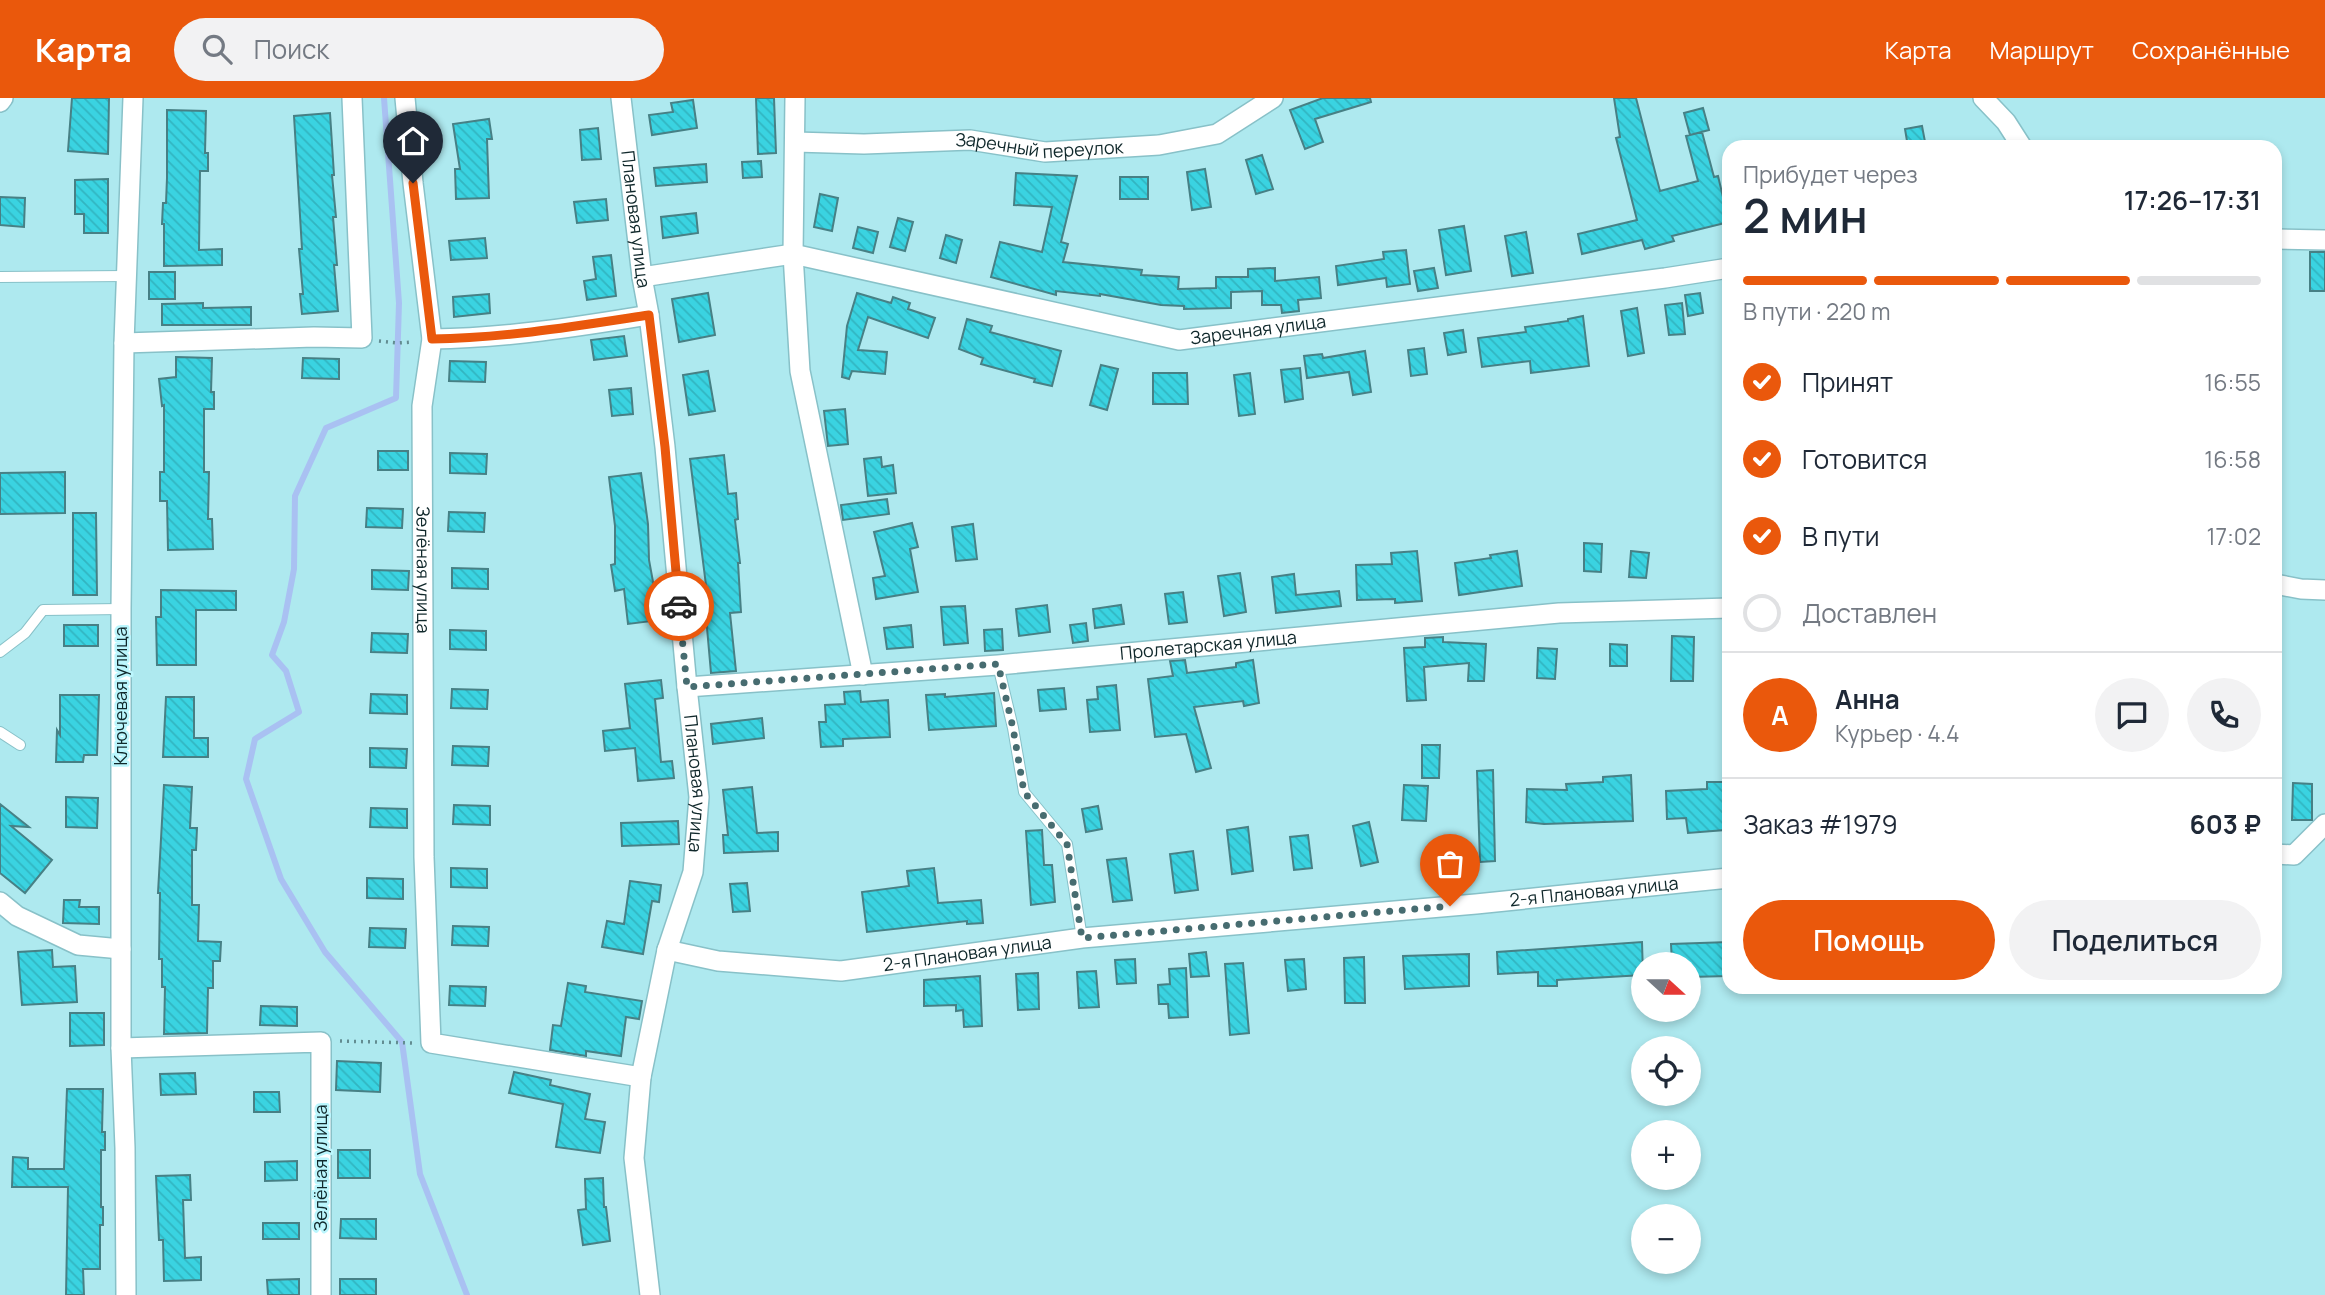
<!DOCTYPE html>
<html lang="ru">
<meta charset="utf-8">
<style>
body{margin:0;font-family:Manrope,sans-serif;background:#f2f2f3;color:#1f2937;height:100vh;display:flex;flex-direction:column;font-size:26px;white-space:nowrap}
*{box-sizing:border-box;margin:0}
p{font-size:23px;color:#747a83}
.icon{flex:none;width:38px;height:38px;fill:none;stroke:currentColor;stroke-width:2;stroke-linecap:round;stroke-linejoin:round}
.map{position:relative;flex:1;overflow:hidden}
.panel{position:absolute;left:1722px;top:42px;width:560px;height:854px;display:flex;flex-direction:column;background:#fff;border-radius:21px;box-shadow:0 4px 10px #0003}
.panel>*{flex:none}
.needle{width:46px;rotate:111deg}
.tools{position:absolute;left:1631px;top:854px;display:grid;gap:14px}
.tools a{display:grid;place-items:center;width:70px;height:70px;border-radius:50%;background:#fff;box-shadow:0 4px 10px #0003;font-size:35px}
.pin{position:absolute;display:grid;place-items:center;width:60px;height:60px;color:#fff;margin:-72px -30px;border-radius:50% 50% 50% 0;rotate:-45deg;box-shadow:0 0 7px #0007}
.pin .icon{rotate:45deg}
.courier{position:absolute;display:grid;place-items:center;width:70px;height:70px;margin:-35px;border:5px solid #ea580c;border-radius:50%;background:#fff;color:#222;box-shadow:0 2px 9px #0007}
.headline em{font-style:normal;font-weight:600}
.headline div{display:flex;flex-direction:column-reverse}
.headline{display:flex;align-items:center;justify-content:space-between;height:119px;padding:0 21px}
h1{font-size:46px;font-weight:600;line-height:52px}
.bar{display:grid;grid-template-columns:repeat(4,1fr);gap:10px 7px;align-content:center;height:84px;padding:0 21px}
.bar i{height:9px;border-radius:5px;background:#e0e1e3}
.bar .selected{background:#ea580c}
.bar p{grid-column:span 4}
.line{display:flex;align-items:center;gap:18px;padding:0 21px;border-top:2px solid #e0e1e3}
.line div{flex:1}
.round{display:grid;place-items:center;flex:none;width:74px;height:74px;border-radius:37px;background:#f2f2f3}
ol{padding:0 21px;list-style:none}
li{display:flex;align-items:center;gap:21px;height:77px}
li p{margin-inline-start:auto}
li .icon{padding:7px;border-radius:50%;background:#ea580c;color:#fff;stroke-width:4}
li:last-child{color:#747a83}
li i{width:38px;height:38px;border:4px solid #e0e1e3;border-radius:50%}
.button{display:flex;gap:14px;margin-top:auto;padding:14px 21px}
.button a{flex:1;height:80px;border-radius:42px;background:#ea580c;color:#fff;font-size:28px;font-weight:600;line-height:80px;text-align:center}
.button a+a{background:#f2f2f3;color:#1f2937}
header{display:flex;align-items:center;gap:42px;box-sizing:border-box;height:98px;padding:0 35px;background:#ea580c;color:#fff}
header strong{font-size:33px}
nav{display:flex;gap:38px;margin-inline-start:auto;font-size:24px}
.search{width:490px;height:63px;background:#f2f2f3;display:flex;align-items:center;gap:18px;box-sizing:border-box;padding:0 24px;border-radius:38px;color:#747a83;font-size:26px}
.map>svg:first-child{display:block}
</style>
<header>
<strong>Карта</strong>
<div class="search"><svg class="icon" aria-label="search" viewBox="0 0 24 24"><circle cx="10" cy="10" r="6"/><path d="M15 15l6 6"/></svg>Поиск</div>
<nav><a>Карта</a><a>Маршрут</a><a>Сохранённые</a></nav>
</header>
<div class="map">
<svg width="2325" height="1197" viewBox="0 0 2325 1197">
<defs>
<pattern id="building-back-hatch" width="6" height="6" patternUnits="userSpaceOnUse" patternTransform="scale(1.75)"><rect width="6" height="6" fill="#3ad3e1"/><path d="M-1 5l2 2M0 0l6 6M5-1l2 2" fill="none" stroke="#32b5c1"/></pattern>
</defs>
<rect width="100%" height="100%" fill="#aee9ef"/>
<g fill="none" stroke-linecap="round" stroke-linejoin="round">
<path stroke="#a9c1f2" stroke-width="6" d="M384 0 399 205 396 300 326 330 295 398 294 471 284 524 272 557 286 573 299 614 255 641 246 681 281 781 325 854 402 944 420 1076 467 1197"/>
</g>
<path fill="url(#building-back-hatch)" stroke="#478085" stroke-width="2" d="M72 0H109L108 56 68 53Z
M756 0H774L776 55 758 56Z
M1323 0H1370L1371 4 1315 21 1323 44 1305 51 1290 12Z
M1614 0H1636L1660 93 1698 83 1686 38 1702 34 1714 79 1718 78 1729 124 1672 138 1674 143 1645 151 1642 142 1582 156 1578 136 1637 122 1616 40 1620 39Z
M693 2 697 30 652 37 649 17 673 14 671 5Z
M1703 10 1709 32 1690 37 1684 15Z
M167 12 206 13 205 55H208V73H200L199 152 222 151V167L164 168V126H162L163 105H166L167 80Z
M330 15 334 77H332L336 119H333L337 167H334L338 213 302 216 300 196H303L299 151H302L294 18Z
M489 21 492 41H487L489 100 456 101 455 71H460L453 26Z
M1922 28 1926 49H1908L1905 31Z
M598 30 601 61 582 62 580 32Z
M1262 57 1273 91 1256 96 1246 62Z
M761 63 762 79 743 80 742 64Z
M706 66 707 84 656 88 654 70Z
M1205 71 1211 109 1192 112 1187 74Z
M1016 75 1077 78 1061 144 1068 146 1063 164 1142 172 1141 177 1179 179 1178 191 1216 190V179H1248V171L1275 170V183L1319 179 1321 200 1298 202 1299 213 1282 215 1281 207H1262V193L1231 194V210L1184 211V208L1161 207 1100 196V198L1056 193V197L991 179 1000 144 1042 154 1052 109 1014 107Z
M1120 79H1148V101H1120Z
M108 81V135H84V116H75V82Z
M820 96 838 100 832 133 814 129Z
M0 99 25 100 24 129 0 127Z
M606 101 608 122 577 125 574 104Z
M696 115 698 135 663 140 661 119Z
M898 120 913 124 905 153 890 149Z
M1464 128 1471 173 1446 177 1439 132Z
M858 129 878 134 873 155 853 150Z
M1526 134 1533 175 1512 178 1505 138Z
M946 137 962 142 956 165 940 160Z
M485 140 487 160 451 162 449 143Z
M1406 152 1410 186 1387 189 1386 180 1338 187 1336 168 1384 161 1383 154Z
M2310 154H2325V193H2310Z
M611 157 616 198 587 202 584 183 596 181 593 159Z
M1434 170 1438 190 1418 193 1414 173Z
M149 174H175V201H149Z
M708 195 715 237 679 244 672 201Z
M857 195 891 205 893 199 910 205 908 211 935 220 928 240 868 219 858 252 887 254 885 276 852 273 849 281 842 279 847 228Z
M1700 195 1703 215 1688 218 1685 197Z
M489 196 490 215 454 219 453 199Z
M203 205V210L251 209V227H162V206Z
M1682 205 1685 236 1669 237 1665 207Z
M1637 210 1644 255 1628 258 1621 213Z
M1583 218 1589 268 1531 275 1530 263 1482 269 1478 240 1526 234 1525 229 1568 223V221Z
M967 221 992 228 990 234 1061 253 1052 288 1034 284 1035 281 981 266 983 260 959 251Z
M1463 232 1466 254 1448 257 1444 235Z
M624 238 627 258 594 262 591 242Z
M1424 250 1427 276 1411 278 1408 252Z
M1365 253 1371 294 1353 297 1349 274 1307 280 1304 258 1322 256 1323 260Z
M176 259 212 260 211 294H214V311H204V374H209L208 421H212L213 451 168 452 167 403H160V374H164V307L162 308 159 281 176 279Z
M303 260 339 261V281L302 280Z
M450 263 486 264 485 284 449 283Z
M1101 267 1118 271 1107 312 1090 307Z
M1300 270 1303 301 1285 304 1281 272Z
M708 273 715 313 689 317 683 277Z
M1153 275H1187L1188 306H1153Z
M1250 275 1255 316 1239 318 1234 277Z
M631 290 633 316 612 318 609 292Z
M845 311 848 346 828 348 824 313Z
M378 353H408V372H378Z
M450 355 487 356 486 376 450 375Z
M724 357 728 396 736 395 738 421 735 422 740 465H738L741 514 730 515 736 573 711 575 704 496 707 495 690 361Z
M881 359 882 369 893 367 896 395 868 398 864 361Z
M65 374V415L0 416V375Z
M641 375 648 426 649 462 660 522 628 526 624 491 615 493 611 467 615 466V428L609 379Z
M887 401 889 416 843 422 841 407Z
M367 410 403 411 402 430 366 429Z
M449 414 485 415 484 434 448 433Z
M73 415H96L97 497H73Z
M912 425 918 449 910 451 918 494 876 501 873 480 885 478 874 434Z
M973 426 977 461 956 463 952 429Z
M1584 445 1602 446 1601 474 1584 473Z
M1417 453 1422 503 1395 505V501L1357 502 1356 467 1392 466 1391 455Z
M1517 453 1522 488 1459 497 1455 465 1491 460 1490 457Z
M1631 453 1649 455 1646 480 1629 479Z
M452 470 488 471V491L452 490Z
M372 472 409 473 408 492 372 491Z
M1240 475 1246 514 1224 518 1218 478Z
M1294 476 1296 497 1339 493 1341 508 1276 515 1272 479Z
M161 492 236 493V512H196V567H157L156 519H161Z
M1183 494 1187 524 1169 526 1165 496Z
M1047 507 1050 534 1019 538 1016 511Z
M1121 507 1124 526 1095 530 1093 511Z
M965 508 968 545 944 547 941 509Z
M1086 525 1088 543 1073 545 1070 527Z
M64 527H98V548H64Z
M911 527 913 549 887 551 884 530Z
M1002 531 1003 552 985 553 984 532Z
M450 532 486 533V552L450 551Z
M372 535 408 536 407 555 371 554Z
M1672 538 1694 539 1693 583H1671Z
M1443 539V544L1486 546 1484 583H1468L1469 565 1424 569 1426 602 1407 603 1404 550 1425 549V540Z
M1610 546 1627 547V568H1610Z
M1538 550 1557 551 1555 581 1537 580Z
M1185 562 1187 575 1236 569V565L1253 562 1259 605 1244 608 1243 603 1194 609 1211 670 1196 674 1186 636 1155 639 1148 581 1173 578 1170 563Z
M661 582 663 600 655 601 661 664 672 663 674 680 638 683 635 650 605 653 603 633 630 630 625 586Z
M1116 587 1120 632 1090 634 1087 602 1098 601 1097 589Z
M1064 590 1066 611 1040 613 1038 592Z
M452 591 488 592 487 611 451 610Z
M860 593 861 604 888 602 890 639 843 641V648L821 649 819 624H826L825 607 845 606 844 594Z
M994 595 996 628 929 632 926 597 945 596V599Z
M371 596 407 597V616L370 615Z
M60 597H99L97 657H84L83 664H56L57 632 60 637Z
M166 599H194V640H208V659H163Z
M762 620 764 640 713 646 711 626Z
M1422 647H1440L1439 680H1422Z
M453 648 489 649 488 668 452 667Z
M370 650 407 651 406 670 370 669Z
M1493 672 1495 763 1480 764 1477 673Z
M1631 677 1633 723 1544 726 1526 724 1527 691 1567 692 1566 686 1603 684V679Z
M1707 684H1725V732L1688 735 1686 720 1667 721 1666 693 1707 691Z
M2293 685 2312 686V722H2292Z
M164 687 192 689 190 730H197L196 752H192V807H199L198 843 221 844 220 863H213V890H208L207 935 164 936 165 889H162V861H159L160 795H158Z
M1404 687 1428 688 1426 723 1402 722Z
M752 689 757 735 778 734V753L724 755 723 737H728L723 692Z
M66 699 98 700 97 730 66 729Z
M0 706 29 729 11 728 52 762 25 795 0 775Z
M454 707 490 708V727L453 726Z
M1098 708 1102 731 1086 734 1082 711Z
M371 710 407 711V730L370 729Z
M678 723 679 746 622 748 621 725Z
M1369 724 1378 764 1361 768 1353 728Z
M1248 729 1253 773 1232 776 1227 732Z
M1042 732 1044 767H1052L1055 804 1031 807 1026 733Z
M1308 737 1312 770 1294 772 1290 739Z
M1193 753 1198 792 1175 795 1170 756Z
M1126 760 1132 802 1113 804 1107 762Z
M451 770 487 771V790L451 789Z
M934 770 938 805 981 802 983 825 967 826V823L867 834 862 794 909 788 907 773Z
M367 780 403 781V801L367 800Z
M630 783 661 787 659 804 652 803 643 856 602 849 607 823 624 826Z
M747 785 750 813 733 814 730 786Z
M64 802H80L79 809H99V826L63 825Z
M453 828 489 829 488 848 452 847Z
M370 830 406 831 405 850 369 849Z
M1642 844 1643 877 1557 882V888H1538V874L1498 876 1497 854Z
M1729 844V878L1689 879V866H1672L1671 846Z
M52 852 53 869 75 868 77 904 22 907 18 854Z
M1206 854 1209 878 1191 879 1189 856Z
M1469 856V888L1405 891 1403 858Z
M1364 859 1365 905H1345L1344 860Z
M1135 861 1136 885 1117 886 1115 862Z
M1304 861 1306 891 1288 893 1285 862Z
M1243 865 1249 935 1230 937 1225 866Z
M1186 870 1188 919 1169 920 1168 906H1159L1158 887 1170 886 1169 871Z
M1096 873 1099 909 1079 910 1077 874Z
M1038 875 1039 911 1018 912 1016 876Z
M980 878 982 928 964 929 963 912 956 913V907L924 908V882Z
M568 885 586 888 585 894 642 903 639 921 626 919 621 958 586 953V958L550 952 553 927 561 928Z
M450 888 486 889 485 908 449 907Z
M261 908 297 909V928L260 927Z
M70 915H104V947L70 948Z
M337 963 381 965 380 994 336 992Z
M514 974 551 982 550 987 590 996 585 1021 605 1024 600 1055 556 1049 563 1006 509 995Z
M195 975 196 996 161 997 160 976Z
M67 991H103L102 1034H105V1052H101V1109H103V1127H100V1171H83L84 1197H66L68 1089H12L13 1059 28 1060V1071H64Z
M254 994H279L280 1014H254Z
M338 1052H370V1080H338Z
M297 1063V1082L265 1083V1064Z
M190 1077 191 1102H183L185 1160 201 1159V1182L164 1183 163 1142H159L156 1078Z
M603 1080 604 1109H606L610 1143 583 1147 578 1112 586 1111 585 1081Z
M341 1121H376V1141L340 1140Z
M263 1125H299V1141H263Z
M299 1181V1197H268L267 1182Z
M340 1181H376V1197H340Z"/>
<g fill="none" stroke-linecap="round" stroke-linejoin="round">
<g stroke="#88c1c8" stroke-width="12">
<path id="lane" d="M0 179 126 178
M0 554 25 535 43 512 121 511
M998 567 1013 630 1024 694 1067 746 1082 840
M0 634 20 647"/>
</g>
<g stroke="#88c1c8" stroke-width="22">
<g id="street">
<path id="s1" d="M405 0 413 85 432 241 422 308 424 759 431 945 641 979"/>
<path id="s2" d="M621 0 642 179 649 217 665 349 687 589 699 699 693 774 667 852 641 979 634 1060 650 1197"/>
<path d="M795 0 793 156 800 273 863 577"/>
<path d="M1983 0 2006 24 2022 49"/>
<path d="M0 4 3 0"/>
<path id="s3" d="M795 44 864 46 970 42 1045 54 1159 47 1217 36 1273 0"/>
<path d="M2275 141 2325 142"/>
<path id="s4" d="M642 179 793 156 1179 242 1665 180 1729 170"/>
<path d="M432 241C505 240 577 229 649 217"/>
<path d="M124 245 314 239 362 240 352 0"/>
<path d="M2275 486 2301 491 2325 492"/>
<path id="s5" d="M687 589 998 567 1559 515 1729 510"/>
<path d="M2275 756 2294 757 2325 726"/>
<path d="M0 804 17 818 78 847 121 851"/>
<path id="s6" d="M667 852 718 863 841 873 1082 840 1476 806 1729 780"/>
<path d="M121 950 321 944V1197"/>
<path d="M126 1197 125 1050 121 950V511L124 245 133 0"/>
</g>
</g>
<path stroke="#628c91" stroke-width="3.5" stroke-dasharray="2 5" stroke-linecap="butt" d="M379 243 397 245 413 244
M340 943 413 945"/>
<use href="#lane" stroke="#fff" stroke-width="10"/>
<use href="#street" stroke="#fff" stroke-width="19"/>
</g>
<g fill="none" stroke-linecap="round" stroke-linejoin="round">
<path stroke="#476c70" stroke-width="7" stroke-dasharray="0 12.6" d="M679 508 687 589 998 566 1013 630 1024 694 1067 746 1082 840 1450 808"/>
<path stroke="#ea580c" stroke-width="9" d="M413 85 432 241C506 240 577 228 649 217L665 349 679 508"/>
</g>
<g text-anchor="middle" stroke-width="5" stroke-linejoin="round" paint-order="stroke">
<g font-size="18" fill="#10282b" stroke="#bbf6fd">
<text dy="6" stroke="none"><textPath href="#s3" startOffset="245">Заречный переулок</textPath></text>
<text dy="6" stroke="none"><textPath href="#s2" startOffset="122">Плановая улица</textPath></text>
<text dy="6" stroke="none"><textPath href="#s4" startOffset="628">Заречная улица</textPath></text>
<text dy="6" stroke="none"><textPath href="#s1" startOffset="474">Зелёная улица</textPath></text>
<text dy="6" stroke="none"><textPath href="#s5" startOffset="523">Пролетарская улица</textPath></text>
<text transform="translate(121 598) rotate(-90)" y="6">Ключевая улица</text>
<text dy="6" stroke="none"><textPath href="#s2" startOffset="690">Плановая улица</textPath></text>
<text dy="6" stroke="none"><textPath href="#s6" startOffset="933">2-я Плановая улица</textPath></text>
<text dy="6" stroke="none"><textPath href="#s6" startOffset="303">2-я Плановая улица</textPath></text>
<text transform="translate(321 1070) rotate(-90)" y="6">Зелёная улица</text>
</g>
</g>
</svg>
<div class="tools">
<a><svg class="needle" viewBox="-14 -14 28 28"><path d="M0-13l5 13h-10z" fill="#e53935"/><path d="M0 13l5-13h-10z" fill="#747a83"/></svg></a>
<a><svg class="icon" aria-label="locate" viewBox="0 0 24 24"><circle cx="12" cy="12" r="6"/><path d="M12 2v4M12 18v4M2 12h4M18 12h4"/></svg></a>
<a>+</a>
<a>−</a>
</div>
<div class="pin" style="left:1450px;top:808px;background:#ea580c"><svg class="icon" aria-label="bag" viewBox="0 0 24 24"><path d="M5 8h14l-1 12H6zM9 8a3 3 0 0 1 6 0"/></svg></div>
<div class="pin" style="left:413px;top:85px;background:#1f2937"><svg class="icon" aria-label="home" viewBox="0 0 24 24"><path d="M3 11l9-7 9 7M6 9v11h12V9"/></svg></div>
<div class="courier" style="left:679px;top:508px"><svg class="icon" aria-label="car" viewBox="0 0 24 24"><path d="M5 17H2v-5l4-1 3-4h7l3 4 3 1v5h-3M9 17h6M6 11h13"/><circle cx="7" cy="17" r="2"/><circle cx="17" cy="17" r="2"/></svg></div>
<section class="panel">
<div class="headline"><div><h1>2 мин</h1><p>Прибудет через</p></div><em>17:26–17:31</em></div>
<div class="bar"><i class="selected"></i><i class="selected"></i><i class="selected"></i><i></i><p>В пути · 220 m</p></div>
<ol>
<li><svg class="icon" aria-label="check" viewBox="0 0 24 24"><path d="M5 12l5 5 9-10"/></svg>Принят<p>16:55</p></li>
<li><svg class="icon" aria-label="check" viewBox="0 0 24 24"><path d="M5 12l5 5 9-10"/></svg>Готовится<p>16:58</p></li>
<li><svg class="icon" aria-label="check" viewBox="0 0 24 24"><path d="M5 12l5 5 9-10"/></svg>В пути<p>17:02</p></li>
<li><i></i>Доставлен</li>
</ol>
<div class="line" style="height:126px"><b class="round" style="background:#ea580c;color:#fff">А</b><div><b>Анна</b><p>Курьер · 4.4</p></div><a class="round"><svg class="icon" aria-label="chat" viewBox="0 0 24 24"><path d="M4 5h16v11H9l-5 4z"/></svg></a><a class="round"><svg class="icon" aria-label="phone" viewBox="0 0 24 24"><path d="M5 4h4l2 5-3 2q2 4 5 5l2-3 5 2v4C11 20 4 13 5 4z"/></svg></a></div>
<div class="line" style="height:91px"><div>Заказ #1979</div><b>603 ₽</b></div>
<div class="button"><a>Помощь</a><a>Поделиться</a></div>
</section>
</div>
